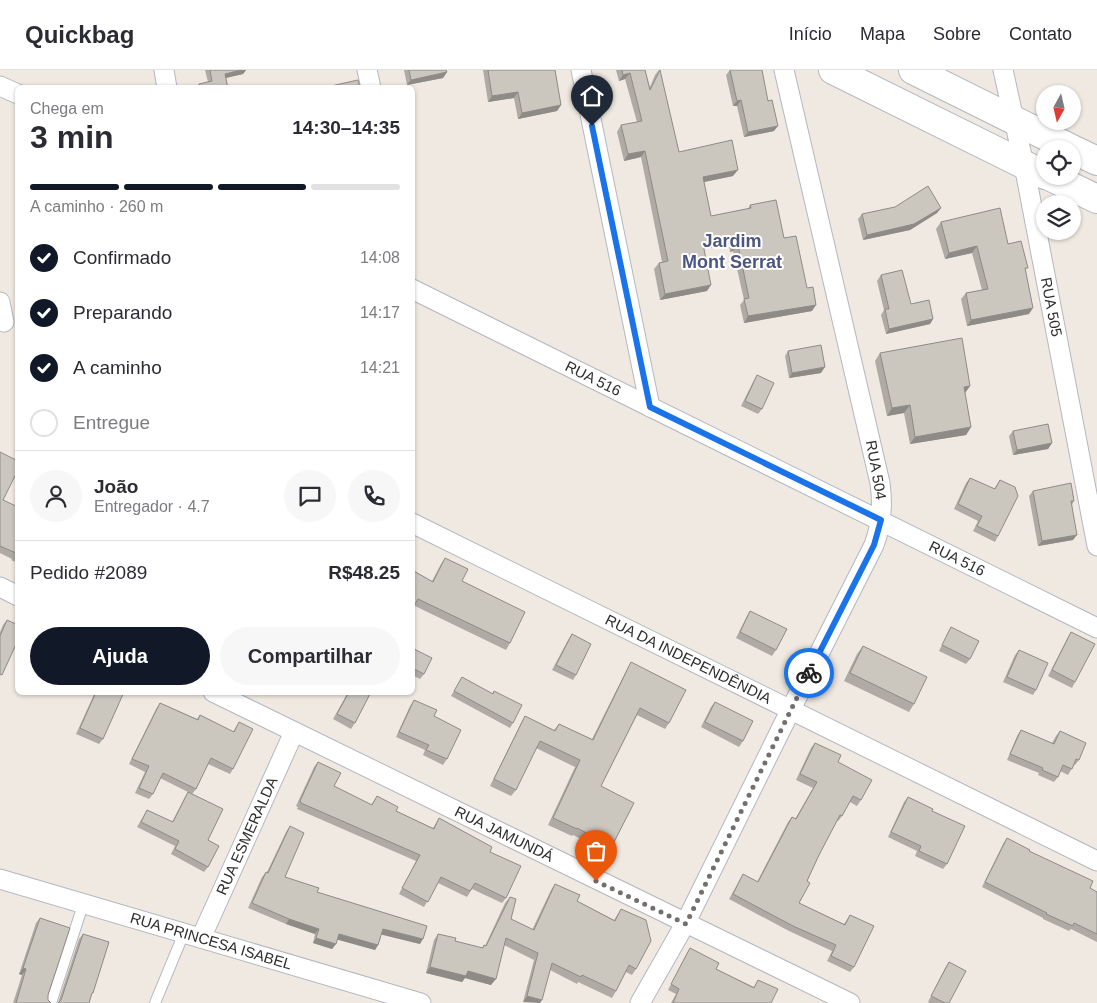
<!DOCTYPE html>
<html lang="pt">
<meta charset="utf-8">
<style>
body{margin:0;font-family:Helvetica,sans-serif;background:#f7f7f7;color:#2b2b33;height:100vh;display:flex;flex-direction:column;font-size:19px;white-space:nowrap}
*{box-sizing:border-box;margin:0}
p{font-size:16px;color:#7c7c81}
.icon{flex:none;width:28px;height:28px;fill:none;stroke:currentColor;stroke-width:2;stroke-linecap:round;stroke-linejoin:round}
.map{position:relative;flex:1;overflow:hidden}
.drawer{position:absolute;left:15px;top:15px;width:400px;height:610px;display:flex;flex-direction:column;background:#fff;border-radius:8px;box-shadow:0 1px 4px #0004}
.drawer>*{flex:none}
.needle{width:32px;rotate:188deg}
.controls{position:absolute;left:1036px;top:15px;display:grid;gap:10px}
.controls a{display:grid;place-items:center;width:45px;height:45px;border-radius:50%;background:#fff;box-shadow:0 1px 4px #0004;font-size:25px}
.pin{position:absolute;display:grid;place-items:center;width:42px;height:42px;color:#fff;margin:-51px -21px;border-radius:50% 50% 50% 0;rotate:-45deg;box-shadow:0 0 5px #0007}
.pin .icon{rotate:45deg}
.courier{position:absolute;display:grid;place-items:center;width:50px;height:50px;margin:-25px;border:4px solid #1a73e8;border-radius:50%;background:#fff;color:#222;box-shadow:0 1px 6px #0007}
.head em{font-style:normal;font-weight:700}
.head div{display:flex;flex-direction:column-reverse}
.head{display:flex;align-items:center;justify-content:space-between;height:85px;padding:0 15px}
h1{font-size:32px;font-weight:700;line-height:38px}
.bar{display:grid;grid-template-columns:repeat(4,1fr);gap:8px 5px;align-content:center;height:60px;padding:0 15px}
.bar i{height:6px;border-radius:4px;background:#e1e1e2}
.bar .on{background:#111827}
.bar p{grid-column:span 4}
.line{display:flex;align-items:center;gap:12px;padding:0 15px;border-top:1px solid #e1e1e2}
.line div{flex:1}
.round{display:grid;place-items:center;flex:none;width:52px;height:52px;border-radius:26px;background:#f7f7f7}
ol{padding:0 15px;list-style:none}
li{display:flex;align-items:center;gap:15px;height:55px}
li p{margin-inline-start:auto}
li .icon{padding:5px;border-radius:50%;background:#111827;color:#fff;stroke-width:4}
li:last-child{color:#7c7c81}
li i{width:28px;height:28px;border:2px solid #e1e1e2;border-radius:50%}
.action{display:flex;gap:10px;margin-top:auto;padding:10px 15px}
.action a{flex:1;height:58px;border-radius:30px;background:#111827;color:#fff;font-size:20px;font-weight:700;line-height:58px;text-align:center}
.action a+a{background:#f7f7f7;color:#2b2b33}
header{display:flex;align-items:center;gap:30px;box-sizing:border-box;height:70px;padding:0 25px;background:#fff;border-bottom:1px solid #e1e1e2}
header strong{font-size:24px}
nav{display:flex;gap:28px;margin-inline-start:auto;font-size:18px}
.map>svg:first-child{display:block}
</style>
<header>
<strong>Quickbag</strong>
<nav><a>Início</a><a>Mapa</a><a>Sobre</a><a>Contato</a></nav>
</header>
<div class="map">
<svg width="1097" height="933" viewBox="0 0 1097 933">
<rect width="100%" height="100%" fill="#efe9e1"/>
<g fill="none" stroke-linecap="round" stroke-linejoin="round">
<g stroke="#b4b7c1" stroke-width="12">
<path id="lane" d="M51 933 83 835
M155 933 184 863"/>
</g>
<g stroke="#b4b7c1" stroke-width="21">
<g id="street">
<path d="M164 0 167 18"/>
<path d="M367 0 371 18"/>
<path d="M581 0 650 337"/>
<path id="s1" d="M1003 0 1024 95 1097 476"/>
<path d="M0 16 18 24"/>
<path id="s2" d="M412 219 1097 558"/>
<path d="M0 232 4 252"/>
<path id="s3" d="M412 453 1097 791"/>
<path d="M0 517 18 526"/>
<path id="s4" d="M213 622 850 933"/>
<path id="s5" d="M0 809 421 933"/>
<path id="s6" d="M201 868 294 662"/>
<path d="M640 933 685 854 791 639 874 475C882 454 883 435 880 413L784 0"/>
</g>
</g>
<g stroke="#b4b7c1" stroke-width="30">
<path id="secondary" d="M833 0 1045 105
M913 0 1072 79
M1072 79 1097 91
M1049 106 1097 129"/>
</g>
<use href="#lane" stroke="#fff" stroke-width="10"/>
<use href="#street" stroke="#fff" stroke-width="19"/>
<use href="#secondary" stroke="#fff" stroke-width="28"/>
</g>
<path fill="#afaba4" d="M205 0H246L243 4 226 8 228 18H197L199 14 208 12Z
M404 0H446L447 2 443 8 407 15Z
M483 0H555L561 35 557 41 518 49 514 28 488 32Z
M616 0H645L650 17 655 5 659 0 679 82 733 106 704 112 711 146 748 139 750 135 784 168 812 241 744 253 740 235 744 230 733 181 730 182 729 174 704 179 707 221 660 230 654 199 659 193 662 192 641 87 624 91 617 62 621 55 637 52 625 9 619 11Z
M730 0 774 61 744 67 737 36H733L726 5Z
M941 138 937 143 910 160 863 170 858 149 862 144Z
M941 152 1008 174 1026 200 1029 244 967 256 961 229 966 223 982 220 972 183 945 189 936 159Z
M881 205 911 234 933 249 930 254 886 264 881 245 884 240 877 211Z
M788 281 821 303 789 308 785 286Z
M880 283 970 316 965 323 971 357 966 365 910 374 904 343 887 346 875 291Z
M757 305 762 339 758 344 741 336 754 310Z
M1013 361 1052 373 1048 379 1013 385 1009 366Z
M0 382 3 430 18 437V493L11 490 12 489 0 483Z
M970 408 994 419 1000 410 998 466 995 472 973 461 978 451 954 439 966 413Z
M1033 421 1074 431 1072 435 1073 470 1038 476 1029 426Z
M445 488 462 511 510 573 506 580 415 536 412 500 432 511 441 494Z
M750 541 776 580 772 586 736 568 747 546Z
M7 550 0 608V562L3 555Z
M951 557 970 589 966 594 939 581 948 562Z
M1071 562 1075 612 1072 618 1048 606 1068 567Z
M572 564 576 605 573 610 552 600 568 570Z
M863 576 914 634 909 642 844 611 857 584Z
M412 578 424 604 420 609 412 605Z
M1019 580 1036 620 1033 625 1003 612 1015 585Z
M631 592 669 653 665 659 637 645 601 716 612 776 607 782 573 765 572 766 548 755 575 697 536 678 516 720 511 726 490 716 521 653 525 646 554 660 559 654 592 669 627 599Z
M462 607 492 624 494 621 513 653 510 658 451 626Z
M95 622H124L103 669 99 674 76 664Z
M348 622H371L355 653 351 659 333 649Z
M414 630 434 646 447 689 443 695 423 685 425 680 396 667 410 636Z
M715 632 743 671 739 677 701 657 711 637Z
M160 633 197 649 200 645 233 662 239 652 233 699 230 704 208 694 196 719 192 724 208 770V797L204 802 171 784 175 776 137 757 147 740 172 752 185 727 188 722 160 708 153 724 149 729 135 723 145 702 129 694 156 639Z
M1021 660 1052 673 1056 666 1060 661 1079 690 1075 695H1074L1068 705 1060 701 1058 707 1054 712 1038 705 1039 703 1007 690 1017 666Z
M815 673 838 692 861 730 857 736 850 732 842 746 838 751 837 750 819 785 807 811 799 833 844 854 850 845 854 897 850 902 827 891 832 881 789 861 729 829 743 804 757 812 788 752 792 747 795 749 813 718 796 710 811 678Z
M318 692 334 716 371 735 377 726 396 741 433 758 439 748 490 782 506 828 502 833 472 819 467 827 438 813 424 837 399 824 416 791 297 739 298 737 296 736 314 697Z
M908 727 932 741 947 794 943 799 915 786 917 781 888 767 904 732Z
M290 756 285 807 317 822 420 874 381 864 378 875 375 880 337 869 336 874 332 879 313 873 315 864 286 854 248 838 262 807 266 802H267L286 762Z
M1007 768 1097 822V872L1071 859 1069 861 1043 849V848L982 817 1003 774Z
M555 814 577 831 614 850 621 839 636 899 632 905 626 902 616 921 612 928 578 912 577 914 550 900 523 932 534 890 504 875 491 915 465 908 462 912 426 903 434 870 438 864 455 871 482 878 484 875 485 876 505 833 510 827 511 849 532 860 551 820Z
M40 848 48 930 51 933H13L22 905 19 904 36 853Z
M83 864 90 928 58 933 79 869Z
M690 878 716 899 754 917 758 910 771 933H671L676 924 668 920 687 883Z
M949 892V933H930L928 932 945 898Z"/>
<path fill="#8e8b86" d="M241 0H246L243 4 221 9 225 4Z
M447 2 443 8 407 15 411 10Z
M630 3 625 9 619 11 623 5Z
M518 22 514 28 488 32 492 26Z
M741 30 737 36H733L737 31Z
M561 35 557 41 518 49 522 43Z
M778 56 774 61 744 67 748 62Z
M645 81 641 87 624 91 628 84Z
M738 100 733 106 699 113 703 107Z
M941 138 937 143 910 160 863 170 867 165Z
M733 168 729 174 699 180 703 174Z
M735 175H738L733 181 730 182Z
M977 176 972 183 945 189 949 183Z
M711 215 707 221 660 230 665 224Z
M816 235 812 241 744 253 748 246Z
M1033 238 1029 244 967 256 971 250Z
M933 249 930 254 886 264 889 259Z
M825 297 821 303 789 308 792 303Z
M970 316 965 323 964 317Z
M910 335 904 343 887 346 892 338Z
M971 357 966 365 910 374 915 367Z
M1052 373 1048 379 1013 385 1017 380Z
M1077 465 1073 470 1038 476 1042 471Z
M289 849 319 859 315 864 286 854Z
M383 859 423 869 420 874 379 864Z
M339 864 378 875 375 880 335 869Z
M316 868 336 874 332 879 313 873Z
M430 897 468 901 496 909 491 915 465 908 462 912 426 903Z
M23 898 26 899 22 905 19 904Z
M527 926 542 930 540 933 523 932Z"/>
<path fill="#cbc7bf" stroke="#8e8b86" d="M210 0H241L225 4 228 18H200L199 14 212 11Z
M409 0H446L447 2 411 10Z
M488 0H555L561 35 522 43 518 22 492 26Z
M622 0H645L650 20 660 0 679 82 732 70 738 100 703 107 711 146 751 138 750 135 776 130 784 168 796 166 807 218 813 217 816 235 748 246 744 229 749 228 738 175H735L733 168 703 174 711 215 665 224 659 193 668 191 645 81 628 84 621 55 642 51 630 3 623 5Z
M730 0H762L768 31 772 30 778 56 748 62 741 30 737 31Z
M358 10 360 18H322Z
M928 116 941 138 914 154 867 165 862 144 895 137Z
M1000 138 1008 174 1021 171 1028 198H1025L1033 238 971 250 966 223 988 219 977 176 949 183 941 152Z
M902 200 911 234 929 230 933 249 889 259 885 239H889L881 205Z
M962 268 970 316 964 317 971 357 915 367 910 335 892 338 880 283Z
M821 275 825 297 792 303 788 281Z
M757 305 774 313 762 339 745 331Z
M1048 354 1052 373 1017 380 1013 361Z
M0 382 18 391V400L3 430 18 437V486L15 485 16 483 0 476Z
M970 408 995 419 1000 410 1015 417 1018 426 998 466 977 456 982 446 958 434Z
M1071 413 1074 431H1071L1077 465 1042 471 1033 421Z
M445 488 468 499 462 511 525 542 510 573 418 529 412 539V500L433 512Z
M750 541 787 559 776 580 740 562Z
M7 550 18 555V570L2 605 0 604V566Z
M951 557 979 571 970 589 942 575Z
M1071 562 1095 574 1075 612 1052 600Z
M572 564 591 574 576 605 556 595Z
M863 576 927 607 914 634 850 603Z
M412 578 432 588 424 604 412 598Z
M1019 580 1048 593 1036 620 1007 607Z
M631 592 686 620 669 653 640 638 601 716 634 733 612 776 577 758V759L553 748 580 690 540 671 516 720 494 709 525 646 555 661 559 654 593 670Z
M462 607 493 624 494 621 522 635 513 653 454 621Z
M96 622H124L103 669 80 658Z
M349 622H371L355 653 337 644Z
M414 630 437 640 434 646 461 660 447 689 426 680 429 675 399 662Z
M715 632 753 651 743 671 705 652Z
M160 633 198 650 200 645 234 662 239 652 253 659 233 699 211 688 196 719 163 703 153 724 139 718 149 696 132 689Z
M1021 660 1054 674 1060 661 1086 673 1079 690 1076 689 1072 699 1063 695 1058 707 1042 700 1043 698 1010 684Z
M815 673 841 685 838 692 872 710 861 730 853 726 842 746 840 745 819 785 807 811 810 813 799 833 845 855 850 845 874 856 854 897 831 886 836 875 793 856 733 824 743 804 758 812 792 747 796 749 817 712 800 704Z
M318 692 341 703 334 716 372 735 377 726 398 737 396 741 434 759 439 748 492 777 490 782 521 796 506 828 475 813 470 821 441 807 428 832 402 818 420 785 301 733V732L300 731Z
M188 722 223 739 208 770 219 776 208 797 175 779 179 771 141 752 147 740 173 752Z
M908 727 933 739 932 741 965 756 947 794 919 781 921 776 891 762Z
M290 756 304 763 285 807 319 818 317 822 427 856 423 869 383 859 378 875 339 864 336 874 316 868 319 859 289 849 252 833 266 802 268 803Z
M1007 768 1030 780 1029 781 1093 811 1090 818 1097 822V864L1074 853 1073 856 1046 844 1047 843 985 812Z
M555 814 580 825 577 831 615 851 621 839 646 850 651 871 636 899 629 895 616 921 582 905 581 907 552 893 542 930 527 926 538 883 506 868 496 909 468 901 466 906 430 897 438 864 456 868 455 871 483 878 484 875 486 876 510 827 516 829 511 849 534 860Z
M40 848 70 858 48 925V930L51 933H16L26 899 23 898Z
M83 864 109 872 93 923H92L89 933H58L61 930Z
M690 878 719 893 716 899 754 918 758 910 778 919 771 933H673L679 919 671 914Z
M949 892 966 901 949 933H945L931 926Z"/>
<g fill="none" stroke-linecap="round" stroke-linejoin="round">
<path stroke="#726f6d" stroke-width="5" stroke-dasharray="0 9" d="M596 811 686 854 809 603"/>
<path stroke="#1a73e8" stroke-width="6" d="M592 56 650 337 881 450 874 475 809 603"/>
</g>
<g text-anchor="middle" stroke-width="4" stroke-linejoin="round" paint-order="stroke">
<g font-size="15" fill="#2e2e2e" stroke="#fff">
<text dy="5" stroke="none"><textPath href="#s1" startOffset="242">RUA 505</textPath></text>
<text dy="5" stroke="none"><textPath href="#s2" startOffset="202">RUA 516</textPath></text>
<text transform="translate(876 400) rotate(80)" y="5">RUA 504</text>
<text dy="5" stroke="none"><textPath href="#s2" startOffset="608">RUA 516</textPath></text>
<text dy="5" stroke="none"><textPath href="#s3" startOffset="308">RUA DA INDEPENDÊNDIA</textPath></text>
<text dy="5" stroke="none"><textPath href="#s6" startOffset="112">RUA ESMERALDA</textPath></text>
<text dy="5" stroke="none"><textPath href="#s4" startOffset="324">RUA JAMUNDÁ</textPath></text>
<text dy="5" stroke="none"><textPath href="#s5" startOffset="220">RUA PRINCESA ISABEL</textPath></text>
</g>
<g font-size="18" font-weight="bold" fill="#4d5680" stroke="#fff">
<text x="732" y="177">Jardim<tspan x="732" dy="21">Mont Serrat</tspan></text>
</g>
</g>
</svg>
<div class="controls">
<a><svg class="needle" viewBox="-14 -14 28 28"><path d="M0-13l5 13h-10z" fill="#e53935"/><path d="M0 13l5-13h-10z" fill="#7c7c81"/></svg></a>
<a><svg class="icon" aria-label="locate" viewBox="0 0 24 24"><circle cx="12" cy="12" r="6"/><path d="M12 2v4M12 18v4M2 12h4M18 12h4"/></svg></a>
<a><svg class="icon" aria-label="layers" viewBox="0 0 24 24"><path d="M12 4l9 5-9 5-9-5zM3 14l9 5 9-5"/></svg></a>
</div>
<div class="pin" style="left:596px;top:811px;background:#ea580c"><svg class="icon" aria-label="bag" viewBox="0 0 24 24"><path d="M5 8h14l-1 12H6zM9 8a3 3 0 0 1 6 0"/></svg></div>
<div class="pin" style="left:592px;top:56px;background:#1f2937"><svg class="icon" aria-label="home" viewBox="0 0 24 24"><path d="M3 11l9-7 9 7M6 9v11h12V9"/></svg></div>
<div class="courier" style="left:809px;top:603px"><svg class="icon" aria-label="bike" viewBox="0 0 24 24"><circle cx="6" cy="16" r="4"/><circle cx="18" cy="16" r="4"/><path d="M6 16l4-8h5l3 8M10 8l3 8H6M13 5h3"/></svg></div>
<section class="drawer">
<div class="head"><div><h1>3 min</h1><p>Chega em</p></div><em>14:30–14:35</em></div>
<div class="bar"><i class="on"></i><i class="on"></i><i class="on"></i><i></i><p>A caminho · 260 m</p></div>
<ol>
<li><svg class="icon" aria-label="check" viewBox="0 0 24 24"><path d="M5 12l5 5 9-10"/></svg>Confirmado<p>14:08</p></li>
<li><svg class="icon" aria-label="check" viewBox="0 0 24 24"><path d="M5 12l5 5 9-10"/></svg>Preparando<p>14:17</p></li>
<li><svg class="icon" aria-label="check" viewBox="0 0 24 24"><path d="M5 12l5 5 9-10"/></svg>A caminho<p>14:21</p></li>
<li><i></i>Entregue</li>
</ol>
<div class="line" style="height:90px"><a class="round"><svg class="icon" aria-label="person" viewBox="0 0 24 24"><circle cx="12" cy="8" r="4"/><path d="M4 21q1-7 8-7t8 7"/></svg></a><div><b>João</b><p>Entregador · 4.7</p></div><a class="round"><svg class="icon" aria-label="chat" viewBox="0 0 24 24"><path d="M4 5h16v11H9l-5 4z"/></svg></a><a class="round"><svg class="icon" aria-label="phone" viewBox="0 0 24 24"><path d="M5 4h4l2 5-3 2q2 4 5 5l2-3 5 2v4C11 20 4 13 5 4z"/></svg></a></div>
<div class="line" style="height:65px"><div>Pedido #2089</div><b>R$48.25</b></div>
<div class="action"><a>Ajuda</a><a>Compartilhar</a></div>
</section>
</div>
